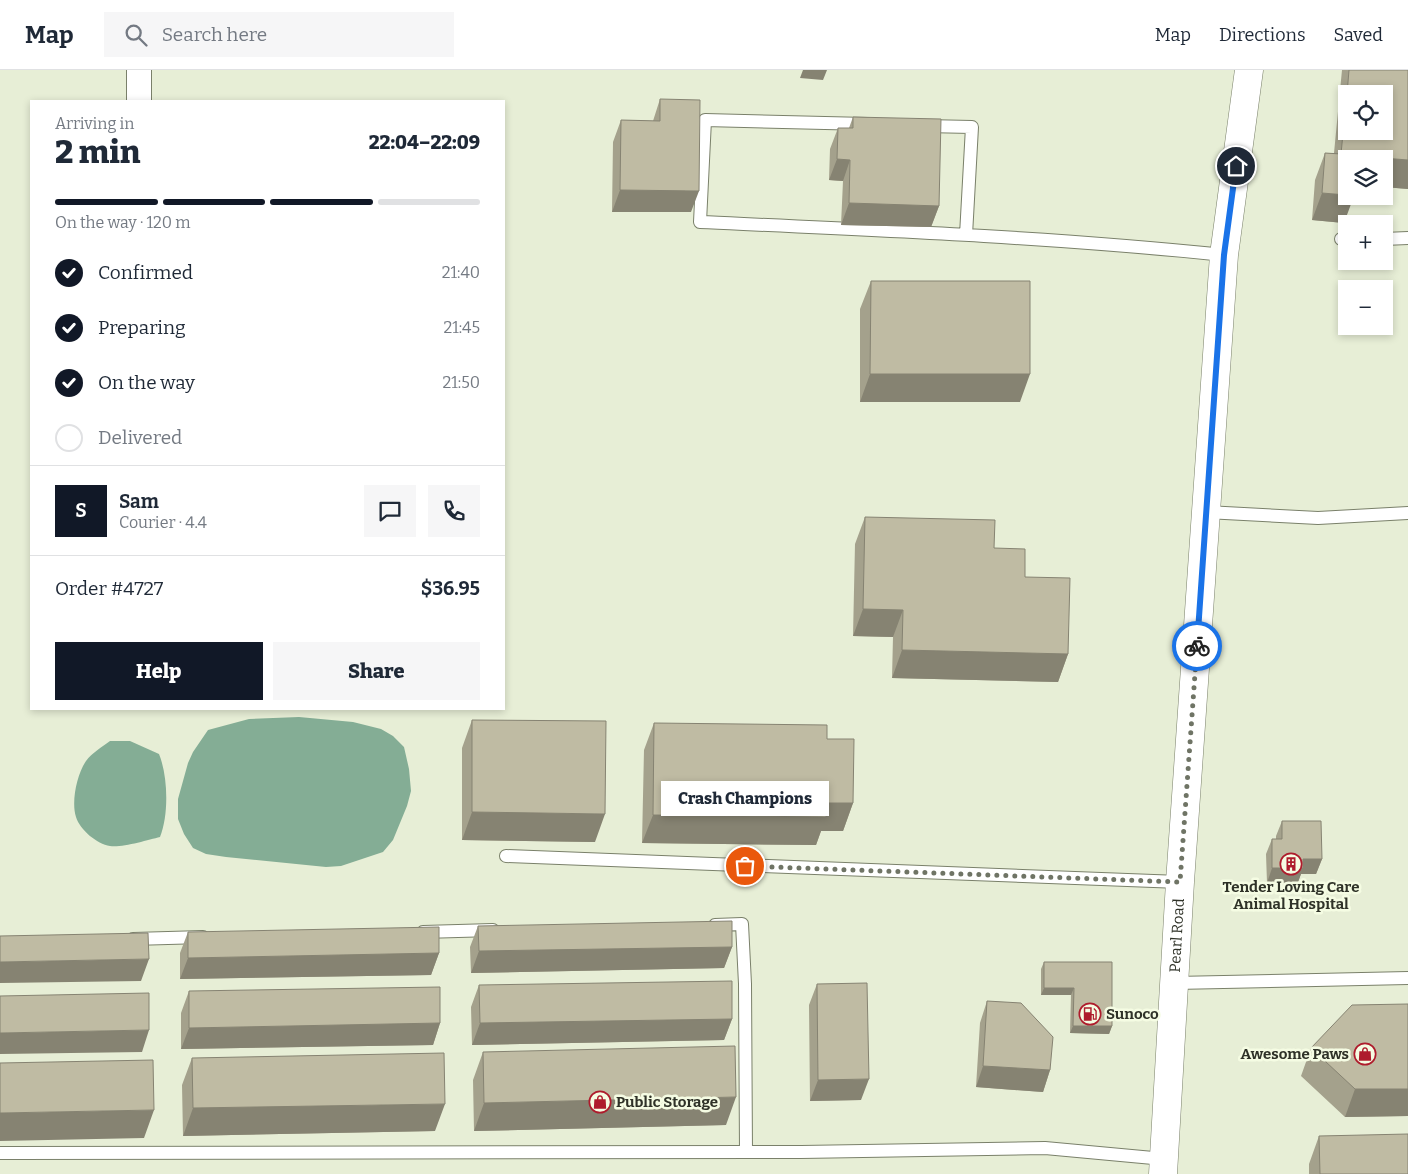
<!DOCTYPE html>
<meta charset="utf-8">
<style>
body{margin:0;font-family:Bitter,serif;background:#f6f6f7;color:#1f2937;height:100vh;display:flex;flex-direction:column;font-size:19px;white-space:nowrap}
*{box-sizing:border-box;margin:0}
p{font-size:16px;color:#747a83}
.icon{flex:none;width:28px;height:28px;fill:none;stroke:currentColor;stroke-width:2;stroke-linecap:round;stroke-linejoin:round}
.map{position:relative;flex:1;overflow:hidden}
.sheet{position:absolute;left:30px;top:30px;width:475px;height:610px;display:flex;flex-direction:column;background:#fff;border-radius:0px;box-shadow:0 2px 8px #0003}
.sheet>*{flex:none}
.controls{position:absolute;left:1338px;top:15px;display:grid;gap:10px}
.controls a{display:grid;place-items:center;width:55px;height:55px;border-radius:0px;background:#fff;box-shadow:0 2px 8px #0003;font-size:25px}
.pin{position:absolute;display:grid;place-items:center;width:42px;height:42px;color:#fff;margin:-21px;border:2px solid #fff;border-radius:50%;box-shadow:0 1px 5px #0007}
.courier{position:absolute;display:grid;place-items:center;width:50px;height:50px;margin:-25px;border:4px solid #1a73e8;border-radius:50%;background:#fff;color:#222;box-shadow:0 1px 6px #0007}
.bubble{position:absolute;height:35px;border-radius:0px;background:#fff;box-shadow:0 2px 8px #0003;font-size:16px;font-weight:800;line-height:35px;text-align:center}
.overview em{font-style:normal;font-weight:800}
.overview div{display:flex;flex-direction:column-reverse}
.overview{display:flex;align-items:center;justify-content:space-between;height:85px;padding:0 25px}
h1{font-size:32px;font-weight:800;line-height:38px}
.bar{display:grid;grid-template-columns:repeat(4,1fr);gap:8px 5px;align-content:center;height:60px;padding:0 25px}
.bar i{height:6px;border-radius:4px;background:#e0e1e3}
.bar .on{background:#111827}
.bar p{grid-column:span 4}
.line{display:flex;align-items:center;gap:12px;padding:0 25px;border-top:1px solid #e0e1e3}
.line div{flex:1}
.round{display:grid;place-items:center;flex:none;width:52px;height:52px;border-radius:0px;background:#f6f6f7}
ol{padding:0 25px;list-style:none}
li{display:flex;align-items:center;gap:15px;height:55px}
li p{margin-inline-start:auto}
li .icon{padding:5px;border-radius:50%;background:#111827;color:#fff;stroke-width:4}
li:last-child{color:#747a83}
li i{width:28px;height:28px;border:2px solid #e0e1e3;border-radius:50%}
.action{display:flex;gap:10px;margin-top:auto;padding:10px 25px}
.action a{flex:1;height:58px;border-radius:0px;background:#111827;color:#fff;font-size:20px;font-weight:800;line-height:58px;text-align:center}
.action a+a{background:#f6f6f7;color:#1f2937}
header{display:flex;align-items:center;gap:30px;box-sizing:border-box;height:70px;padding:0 25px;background:#fff;border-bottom:1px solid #e0e1e3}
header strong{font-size:24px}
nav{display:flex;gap:28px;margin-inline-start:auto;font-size:18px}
.search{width:350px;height:45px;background:#f6f6f7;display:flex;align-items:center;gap:12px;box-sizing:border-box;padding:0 18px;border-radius:0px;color:#747a83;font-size:19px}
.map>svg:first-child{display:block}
</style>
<header>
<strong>Map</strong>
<div class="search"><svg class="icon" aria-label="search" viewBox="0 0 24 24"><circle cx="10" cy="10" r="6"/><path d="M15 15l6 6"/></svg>Search here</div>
<nav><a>Map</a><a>Directions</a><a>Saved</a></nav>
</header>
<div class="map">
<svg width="1408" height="1104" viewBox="0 0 1408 1104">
<rect width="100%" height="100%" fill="#e7eed6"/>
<path fill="#84ad95" d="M299 647 353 652 381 659 393 666 404 677 409 699 411 721 407 736 393 770 383 782 341 796 326 797 226 787 206 784 193 778 184 764 178 749V729L188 693 193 682 208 660 249 649Z
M110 671H130L159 684C168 706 169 745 160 767 148 770 121 778 110 776 97 774 80 760 76 747 71 732 77 704 86 691 92 683 102 677 110 671Z"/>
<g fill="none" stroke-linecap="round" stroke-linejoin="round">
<g stroke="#7a806a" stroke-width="14">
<path id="service" d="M867 54 705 50 700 152C875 160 1050 167 1224 185
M925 56 972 57 966 165
M1341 169H1346
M1384 169 1408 168
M1206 442 1318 448 1408 443
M506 786 1180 812
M715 855 742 854 745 914 746 1082
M423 862 493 860
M133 869 203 867
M1175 913 1408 908
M0 1083 801 1082 1045 1078 1164 1089"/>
</g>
<g stroke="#7a806a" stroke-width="26">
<path id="minor" d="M139 0V31"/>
</g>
<g stroke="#7a806a" stroke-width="29">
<g id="primary">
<path id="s1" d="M1163 1104 1180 812 1224 185 1249 0"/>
</g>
</g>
<use href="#service" stroke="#fff" stroke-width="12"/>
<use href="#minor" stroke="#fff" stroke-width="24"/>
<use href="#primary" stroke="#fff" stroke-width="28"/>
</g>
<path fill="#a4a18c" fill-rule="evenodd" d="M1342 0H1408V119L1384 117V89H1346L1344 153 1312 150 1315 110 1325 83H1334ZM1346 24H1384L1346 61Z
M660 29 691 142H612L613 72 621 50 653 51Z
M853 47 939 136 931 157 841 155 843 111 829 110 830 79 838 58H849Z
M871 211 1020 332H860V239Z
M865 447 994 478 1025 507 1068 584 1058 612 892 608 893 567 853 566 855 474Z
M472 650 595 772 462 770V678Z
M654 653 827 669 853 733 843 761H821L816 775 642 773 644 680Z
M1282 751 1322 789 1316 804H1301L1298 812 1267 813 1266 784 1272 769H1276V766Z
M478 856 732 877 724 898 471 903 470 877Z
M188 862 439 883 431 905 180 909V883Z
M1044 892H1112V956L1109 964 1070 963 1071 925H1041V899Z
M817 914 861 1030 810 1031 809 935Z
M479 915 732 949 724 970 472 975 471 937Z
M189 921 440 953 433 975 181 979V943Z
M987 931 1050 1000 1043 1022 976 1017 980 953Z
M1408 934V1046L1345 1047 1301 1006 1311 978Z
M483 982 726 1055 474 1061 473 1010Z
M192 988 435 1061 183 1066 182 1015Z
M1319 1066 1408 1104H1309V1094Z"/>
<path fill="#868372" d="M803 0H827L823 10 800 8Z
M1358 86 1408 90V119L1384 117V89H1356Z
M837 89 850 90 843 111 829 110Z
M620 120 699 121 691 142H612Z
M1322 123 1346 125V126H1354L1344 153 1312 150Z
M849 133 939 136 931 157 841 155Z
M870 304H1030L1020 332H860Z
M863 539 903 540 893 567 853 566Z
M902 580 1068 584 1058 612 892 608Z
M827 733H853L843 761H821L816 775 642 773 653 745Z
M472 742 605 744 595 772 462 770Z
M1303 789H1322L1316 804H1301L1298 812 1267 813 1272 798Z
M732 877 724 898 471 903 479 881Z
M439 883 431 905 180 909 188 888Z
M149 889 141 911 0 913V892Z
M1044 918H1074L1071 925H1041Z
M732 949 724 970 472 975 480 953Z
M440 953 433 975 181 979 189 958Z
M1073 956H1112L1109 964 1070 963Z
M149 960 142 982 0 984V963Z
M983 996 1050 1000 1043 1022 976 1017Z
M869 1009 861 1030 810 1031 818 1010Z
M1355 1019H1408V1046L1345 1047Z
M736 1027 726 1055 474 1061 484 1033Z
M445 1034 435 1061 183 1066 193 1038Z
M154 1040 144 1068 0 1071V1043Z"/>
<path fill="#bfbba3" stroke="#868372" d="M1349 0H1408V90L1358 86 1357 89H1346V125L1322 123 1325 83 1341 84 1346 32V61H1384V24H1347Z
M660 29 700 30 699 121 620 120 621 50 660 51Z
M853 47 941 49 939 136 849 133 850 90 837 89 838 58H853Z
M871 211H1030V304H870Z
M865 447 995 450 994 478 1025 479V507L1070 508 1068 584 902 580 903 540 863 539Z
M472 650 606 651 605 744 472 742Z
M654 653 827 655V669H854L853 733H827L826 747 653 745Z
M1282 751H1321L1322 789H1303V798H1272V769H1282Z
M732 851V877L479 881 478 856Z
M439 857V883L188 888V862Z
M148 863 149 889 0 892V866Z
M1044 892H1112V956H1073L1074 918H1044Z
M732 911V949L480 953 479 915Z
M867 913 869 1009 818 1010 817 914Z
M440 917V953L189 958V921Z
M149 923V960L0 963V926Z
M987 931 1021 933 1053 967 1050 1000 983 996Z
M1408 934V1019H1355L1311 978 1352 935Z
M735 976 736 1027 484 1033 483 982Z
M444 983 445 1034 193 1038 192 988Z
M153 990 154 1040 0 1043V993Z
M1408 1064V1104H1320L1319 1066Z"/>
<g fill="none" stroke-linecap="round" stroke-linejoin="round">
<path stroke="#6f7465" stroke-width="5" stroke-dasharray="0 9" d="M745 796 1180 812 1197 576"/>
<path stroke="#1a73e8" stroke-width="6" d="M1197 576 1224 185 1236 96"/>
</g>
<defs>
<g id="building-ring" transform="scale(1.125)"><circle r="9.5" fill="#f5fce3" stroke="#ae1b2c" stroke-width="1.5"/><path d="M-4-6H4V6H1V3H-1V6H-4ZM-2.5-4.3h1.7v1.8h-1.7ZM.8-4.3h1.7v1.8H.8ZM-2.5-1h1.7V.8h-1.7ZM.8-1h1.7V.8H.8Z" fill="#ae1b2c"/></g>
<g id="fuel-ring" transform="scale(1.125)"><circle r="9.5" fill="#f5fce3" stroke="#ae1b2c" stroke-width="1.5"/><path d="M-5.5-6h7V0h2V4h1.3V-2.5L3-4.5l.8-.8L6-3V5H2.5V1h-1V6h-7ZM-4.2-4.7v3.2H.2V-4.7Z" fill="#ae1b2c"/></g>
<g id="shop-ring" transform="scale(1.125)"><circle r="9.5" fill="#f5fce3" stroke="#ae1b2c" stroke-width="1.5"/><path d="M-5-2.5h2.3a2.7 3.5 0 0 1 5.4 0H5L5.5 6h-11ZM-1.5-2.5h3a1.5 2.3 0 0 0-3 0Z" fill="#ae1b2c"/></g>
</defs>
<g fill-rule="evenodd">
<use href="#building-ring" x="1291" y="794"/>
<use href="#fuel-ring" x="1090" y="944"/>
<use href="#shop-ring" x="1365" y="984"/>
<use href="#shop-ring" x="600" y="1032"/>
</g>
<g text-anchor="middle" stroke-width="5" stroke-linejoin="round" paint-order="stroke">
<g font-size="15" font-weight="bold" fill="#2f3228" stroke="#f5fce3" text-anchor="start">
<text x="1291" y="822" text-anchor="middle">Tender Loving Care<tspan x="1291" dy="17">Animal Hospital</tspan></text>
<text x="1106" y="949">Sunoco</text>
<text x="1349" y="989" text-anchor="end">Awesome Paws</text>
<text x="616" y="1037">Public Storage</text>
</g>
<g font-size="15" fill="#2f3228" stroke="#f5fce3">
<text dy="5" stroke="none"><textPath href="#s1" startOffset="239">Pearl Road</textPath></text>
</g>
</g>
</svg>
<div class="controls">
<a><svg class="icon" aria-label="locate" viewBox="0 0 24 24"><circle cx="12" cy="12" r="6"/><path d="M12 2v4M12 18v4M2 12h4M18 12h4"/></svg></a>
<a><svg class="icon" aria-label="layers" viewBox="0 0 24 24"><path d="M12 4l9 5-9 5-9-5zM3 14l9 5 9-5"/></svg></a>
<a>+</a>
<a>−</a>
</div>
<div class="pin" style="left:745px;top:796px;background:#ea580c"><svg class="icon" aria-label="bag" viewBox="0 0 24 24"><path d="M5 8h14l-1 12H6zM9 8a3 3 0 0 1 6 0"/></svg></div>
<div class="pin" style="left:1236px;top:96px;background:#1f2937"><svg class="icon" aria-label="home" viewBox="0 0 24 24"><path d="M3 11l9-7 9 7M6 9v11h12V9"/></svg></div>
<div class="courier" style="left:1197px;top:576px"><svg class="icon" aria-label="bike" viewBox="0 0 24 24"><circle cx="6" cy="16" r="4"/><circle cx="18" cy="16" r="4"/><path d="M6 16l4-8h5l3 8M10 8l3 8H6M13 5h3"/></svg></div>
<div class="bubble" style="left:661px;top:711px;width:168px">Crash Champions</div>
<section class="sheet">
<div class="overview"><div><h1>2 min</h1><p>Arriving in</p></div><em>22:04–22:09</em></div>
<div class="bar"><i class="on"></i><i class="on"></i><i class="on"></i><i></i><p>On the way · 120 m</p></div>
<ol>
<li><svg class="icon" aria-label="check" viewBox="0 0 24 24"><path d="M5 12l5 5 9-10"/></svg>Confirmed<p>21:40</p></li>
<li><svg class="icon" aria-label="check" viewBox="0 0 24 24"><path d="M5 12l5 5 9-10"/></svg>Preparing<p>21:45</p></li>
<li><svg class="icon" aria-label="check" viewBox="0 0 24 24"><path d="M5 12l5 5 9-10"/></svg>On the way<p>21:50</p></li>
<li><i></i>Delivered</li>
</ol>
<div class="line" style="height:90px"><b class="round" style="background:#111827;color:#fff">S</b><div><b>Sam</b><p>Courier · 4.4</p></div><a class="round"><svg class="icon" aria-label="chat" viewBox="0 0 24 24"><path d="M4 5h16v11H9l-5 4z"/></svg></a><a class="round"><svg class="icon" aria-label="phone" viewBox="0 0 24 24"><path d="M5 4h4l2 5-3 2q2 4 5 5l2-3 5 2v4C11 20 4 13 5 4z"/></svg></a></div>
<div class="line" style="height:65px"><div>Order #4727</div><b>$36.95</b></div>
<div class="action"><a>Help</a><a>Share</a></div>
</section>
</div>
